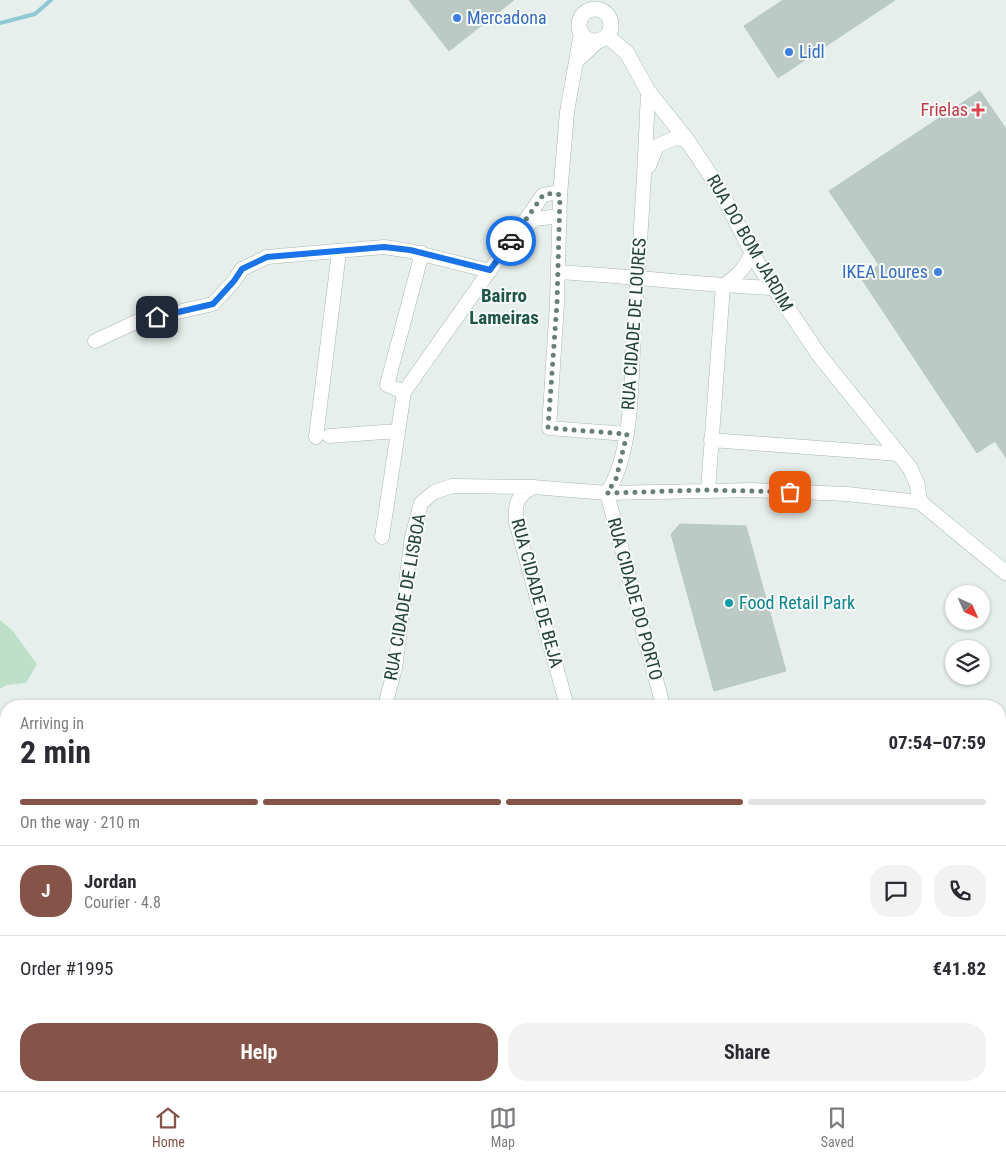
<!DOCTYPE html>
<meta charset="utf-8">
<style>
body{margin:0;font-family:"Roboto Condensed",sans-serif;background:#f2f2f3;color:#2b2b33;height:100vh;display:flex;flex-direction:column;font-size:19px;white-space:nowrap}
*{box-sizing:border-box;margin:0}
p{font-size:16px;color:#7c7c81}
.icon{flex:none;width:28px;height:28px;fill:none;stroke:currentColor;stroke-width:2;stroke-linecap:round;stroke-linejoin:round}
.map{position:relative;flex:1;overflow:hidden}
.sheet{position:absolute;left:0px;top:700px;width:1006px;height:391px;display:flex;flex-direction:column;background:#fff;border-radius:20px 20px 0 0;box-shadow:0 1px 4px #0004}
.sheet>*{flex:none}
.needle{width:32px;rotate:135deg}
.controls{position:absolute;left:945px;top:585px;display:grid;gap:10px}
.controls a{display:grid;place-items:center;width:45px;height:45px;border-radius:50%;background:#fff;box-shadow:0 1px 4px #0004;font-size:25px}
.pin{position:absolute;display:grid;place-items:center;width:42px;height:42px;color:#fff;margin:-21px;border-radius:10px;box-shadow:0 2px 8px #0006}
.courier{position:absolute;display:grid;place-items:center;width:50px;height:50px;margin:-25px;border:4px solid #1a73e8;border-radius:50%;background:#fff;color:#222;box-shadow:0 1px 6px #0007}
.summary em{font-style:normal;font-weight:700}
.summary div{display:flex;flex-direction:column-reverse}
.summary{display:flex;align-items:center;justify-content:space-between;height:85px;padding:0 20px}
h1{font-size:32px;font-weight:700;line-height:38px}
.bar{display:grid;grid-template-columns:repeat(4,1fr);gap:8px 5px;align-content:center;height:60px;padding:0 20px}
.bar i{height:6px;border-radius:4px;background:#e1e1e2}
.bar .on{background:#855347}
.bar p{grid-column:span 4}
.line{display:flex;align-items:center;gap:12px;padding:0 20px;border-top:1px solid #e1e1e2}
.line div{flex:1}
.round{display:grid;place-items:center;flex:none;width:52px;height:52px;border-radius:20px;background:#f2f2f3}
.cta{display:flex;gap:10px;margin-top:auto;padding:10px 20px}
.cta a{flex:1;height:58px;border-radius:20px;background:#855347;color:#fff;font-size:20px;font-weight:700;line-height:58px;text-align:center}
.cta a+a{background:#f2f2f3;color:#2b2b33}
.menu{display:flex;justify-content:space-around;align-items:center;height:70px;border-top:1px solid #e1e1e2;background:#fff;font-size:14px;color:#7c7c81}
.menu a{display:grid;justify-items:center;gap:2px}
.menu .on{color:#855347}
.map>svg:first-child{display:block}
</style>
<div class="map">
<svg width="1006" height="1091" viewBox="0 0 1006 1091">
<rect width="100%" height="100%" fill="#e6efeb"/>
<path fill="#bfe0c8" d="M0 620 12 630 37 664 26 683 7 685 0 689Z"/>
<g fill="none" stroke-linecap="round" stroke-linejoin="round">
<path stroke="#8ec9d4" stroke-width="4" d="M0 23 35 14 51 0"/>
</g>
<path fill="#bbcac4" stroke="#b8c9c2" d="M409 0H514L449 51Z
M783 0H895L778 78 744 26Z
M980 91 1006 129V458L995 441 977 453 861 278 879 265 829 191Z
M680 524 746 526 786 671 714 691 671 534Z"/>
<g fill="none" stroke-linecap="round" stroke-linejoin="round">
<g stroke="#a8b8b2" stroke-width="15">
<path id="street" d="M581 33 567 112 560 195 557 303 549 428 627 434
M577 61 598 41
M649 166 657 146 675 138 687 140
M524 227 535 219 560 216
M558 272C630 276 701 285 773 288
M723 286C737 276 745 269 752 252
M95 341 138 321 213 304 234 281 242 269 267 257 384 247 410 251 490 271
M404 392 387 385 422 253
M329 436 398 431
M316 437 339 252
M711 440 899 454
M533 487C516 497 515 503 516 522L567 706
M708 490 723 286
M607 493C634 451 631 376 634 326 640 247 645 169 648 91
M607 493 663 706
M382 537 404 392 543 195 553 193 560 195
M385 706 395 668 412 537 421 503 434 492 452 486 533 487 607 493 753 490 847 494 920 502
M1000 887 1006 881
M1000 1067 1006 1074
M418 1085 422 1091
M549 1085 551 1091
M921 1085 925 1091
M239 1091 242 1085
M833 1091 836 1085"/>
</g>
<g stroke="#a4bbb3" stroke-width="16">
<path id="secondary" d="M579 25a16 16 0 1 1 32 0a16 16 0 1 1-32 0Z
M607 36 627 53 648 91 687 140 719 188 758 264 819 355 910 468 917 484 920 502 1006 573"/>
</g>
<use href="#street" stroke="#fff" stroke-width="14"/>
<use href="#secondary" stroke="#fff" stroke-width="15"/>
</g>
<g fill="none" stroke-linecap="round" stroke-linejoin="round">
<path stroke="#687f78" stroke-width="5" stroke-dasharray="0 9" d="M511 241 543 195 553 193 560 195 557 303 548 428 627 434 616 479 607 493 708 490 790 492"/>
<path stroke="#1a73e8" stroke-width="6" d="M157 317 213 304 234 281 242 269 267 257 384 247 410 250 490 270 511 241"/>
</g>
<g fill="#3f7fe0" stroke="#f7fbf9" stroke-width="2">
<circle cx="457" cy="18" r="5"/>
<circle cx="789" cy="52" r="5"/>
<circle cx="938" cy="272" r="5"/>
</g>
<path fill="#e0444e" stroke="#f7fbf9" stroke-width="2" d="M975.5 102.5h5v5h5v5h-5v5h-5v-5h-5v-5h5z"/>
<circle fill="#0f9aa8" stroke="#f7fbf9" stroke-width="2" cx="729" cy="603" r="5"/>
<g text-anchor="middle" stroke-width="4" stroke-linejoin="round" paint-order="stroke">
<g font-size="18" fill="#366cbe" stroke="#f7fbf9" text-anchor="start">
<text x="467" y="24">Mercadona</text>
<text x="799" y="58">Lidl</text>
<text x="928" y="278" text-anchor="end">IKEA Loures</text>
</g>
<g font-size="18" fill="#be3a42" stroke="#f7fbf9" text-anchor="end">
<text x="968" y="116">Frielas</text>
</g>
<g font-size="18" fill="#24423a" stroke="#f7fbf9">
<text transform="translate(750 243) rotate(60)" y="6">RUA DO BOM JARDIM</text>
<text transform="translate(634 324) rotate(-86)" y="6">RUA CIDADE DE LOURES</text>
<text transform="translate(537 593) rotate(75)" y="6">RUA CIDADE DE BEJA</text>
<text transform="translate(405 597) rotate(-80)" y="6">RUA CIDADE DE LISBOA</text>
<text transform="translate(635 599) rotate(75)" y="6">RUA CIDADE DO PORTO</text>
</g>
<g font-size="18" fill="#0d838f" stroke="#f7fbf9" text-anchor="start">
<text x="739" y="609">Food Retail Park</text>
</g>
<g font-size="19" font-weight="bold" fill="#1f5548" stroke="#f7fbf9">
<text x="504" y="302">Bairro<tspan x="504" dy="22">Lameiras</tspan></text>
</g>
</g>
</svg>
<div class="controls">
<a><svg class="needle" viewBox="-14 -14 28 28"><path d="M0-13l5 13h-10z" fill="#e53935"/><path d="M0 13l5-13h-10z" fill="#7c7c81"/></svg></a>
<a><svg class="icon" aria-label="layers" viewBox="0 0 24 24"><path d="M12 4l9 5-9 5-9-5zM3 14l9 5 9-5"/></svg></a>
</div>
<div class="pin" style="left:790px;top:492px;background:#ea580c"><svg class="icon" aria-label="bag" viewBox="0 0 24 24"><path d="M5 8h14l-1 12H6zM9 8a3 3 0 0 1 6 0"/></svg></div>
<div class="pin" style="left:157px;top:317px;background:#1f2937"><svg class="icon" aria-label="home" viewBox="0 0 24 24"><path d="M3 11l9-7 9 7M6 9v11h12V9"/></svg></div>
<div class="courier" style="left:511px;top:241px"><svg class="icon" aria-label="car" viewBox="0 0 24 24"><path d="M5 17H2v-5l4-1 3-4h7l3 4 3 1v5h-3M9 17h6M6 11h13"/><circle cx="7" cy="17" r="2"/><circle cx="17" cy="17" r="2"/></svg></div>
<section class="sheet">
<div class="summary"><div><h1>2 min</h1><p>Arriving in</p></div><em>07:54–07:59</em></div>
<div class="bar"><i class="on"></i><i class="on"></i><i class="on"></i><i></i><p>On the way · 210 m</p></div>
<div class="line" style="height:90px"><b class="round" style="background:#855347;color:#fff">J</b><div><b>Jordan</b><p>Courier · 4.8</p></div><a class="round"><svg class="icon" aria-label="chat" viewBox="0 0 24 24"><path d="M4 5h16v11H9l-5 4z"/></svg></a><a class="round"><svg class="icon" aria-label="phone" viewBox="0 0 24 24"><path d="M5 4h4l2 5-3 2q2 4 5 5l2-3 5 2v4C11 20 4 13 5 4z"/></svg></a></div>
<div class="line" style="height:65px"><div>Order #1995</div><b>€41.82</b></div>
<div class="cta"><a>Help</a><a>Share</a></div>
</section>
</div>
<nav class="menu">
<a class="on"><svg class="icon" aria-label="home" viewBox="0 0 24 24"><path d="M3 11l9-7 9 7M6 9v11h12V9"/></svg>Home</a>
<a><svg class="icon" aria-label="map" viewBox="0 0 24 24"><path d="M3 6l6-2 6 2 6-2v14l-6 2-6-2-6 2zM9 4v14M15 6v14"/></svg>Map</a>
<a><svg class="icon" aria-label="saved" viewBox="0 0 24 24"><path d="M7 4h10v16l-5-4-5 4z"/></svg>Saved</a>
</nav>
